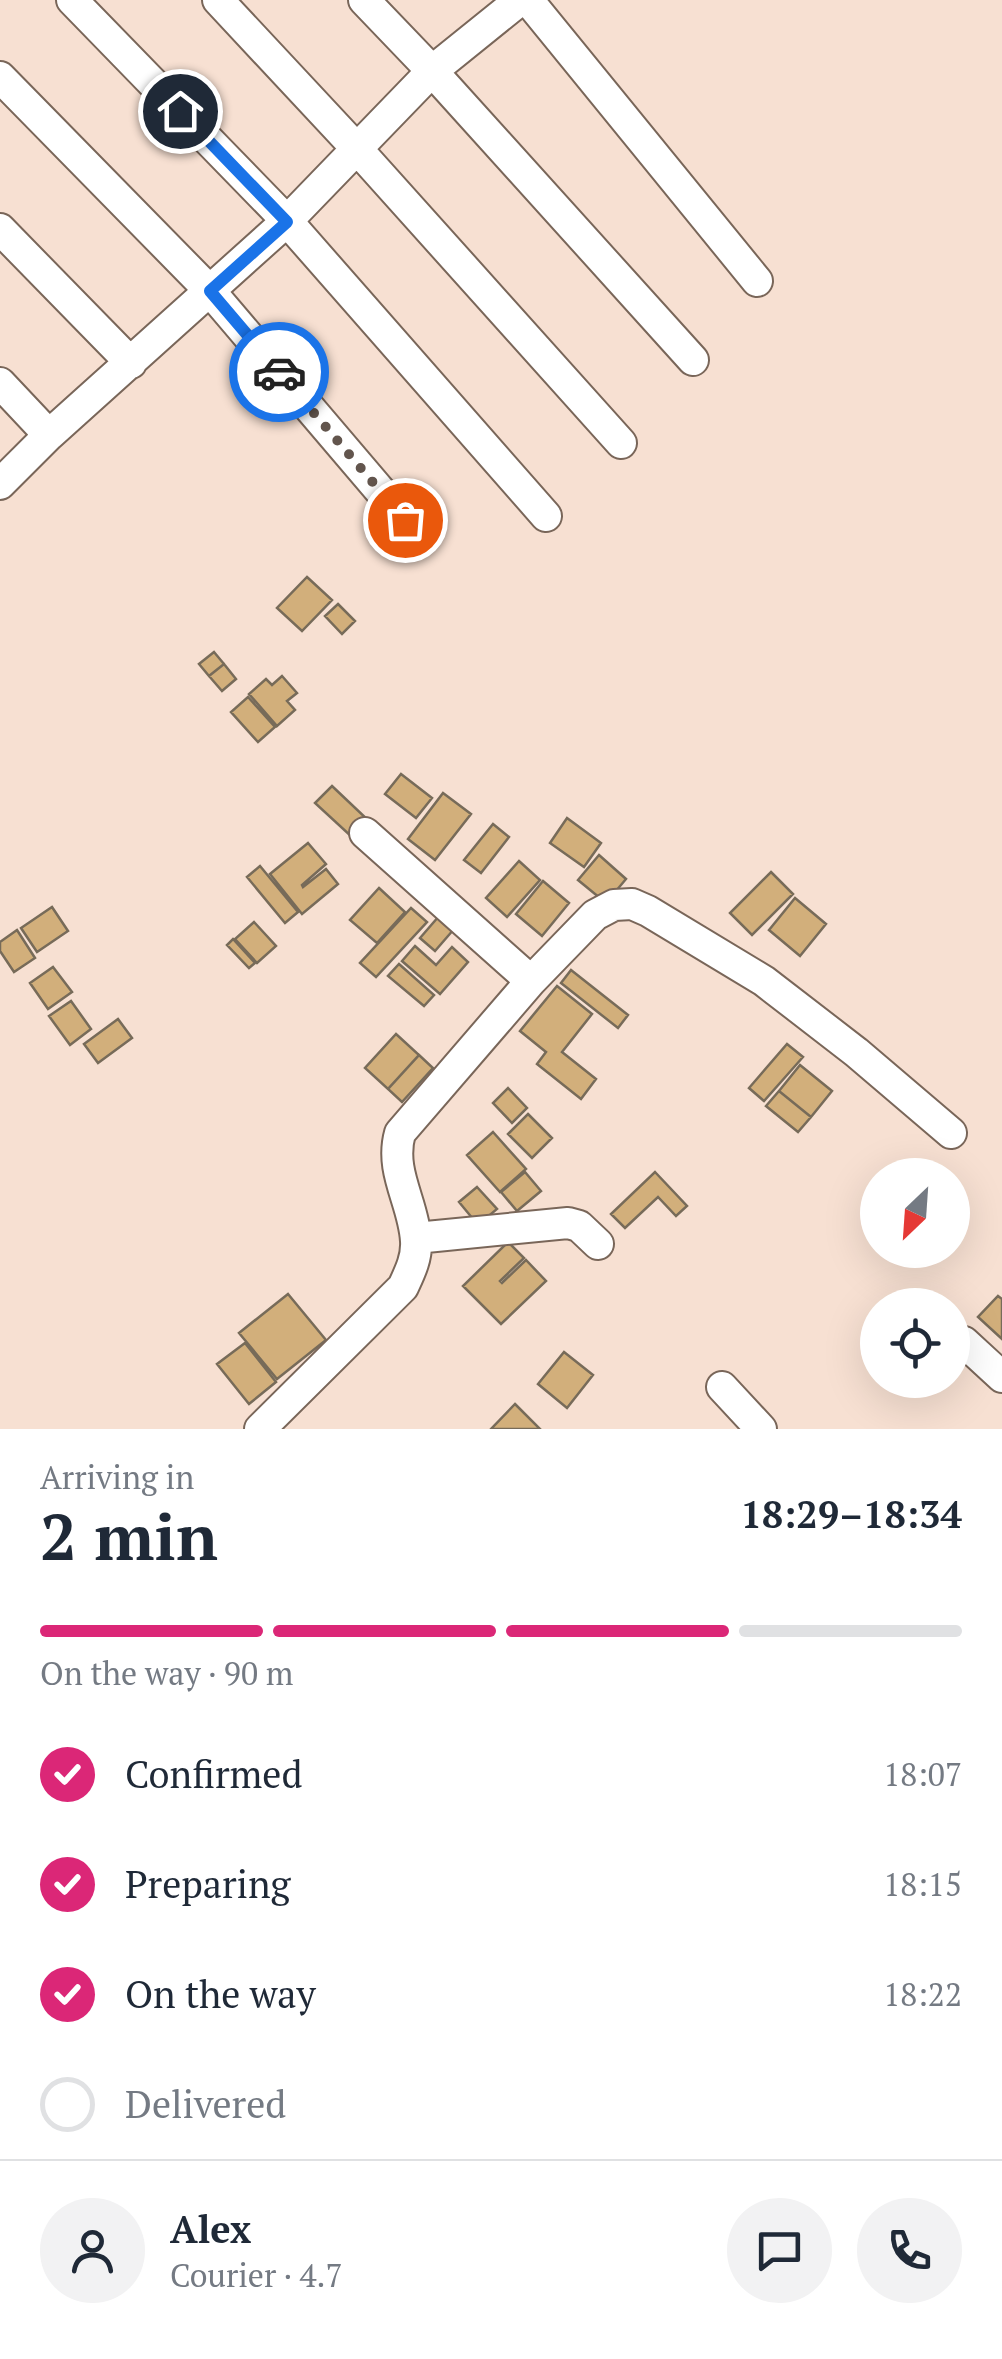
<!DOCTYPE html>
<meta charset="utf-8">
<style>
body{margin:0;font-family:"PT Serif",serif;background:#f2f2f3;color:#1f2937;height:100vh;display:flex;flex-direction:column;font-size:38px;white-space:nowrap}
*{box-sizing:border-box;margin:0}
p{font-size:32px;color:#747a83}
.icon{flex:none;width:55px;height:55px;fill:none;stroke:currentColor;stroke-width:2;stroke-linecap:round;stroke-linejoin:round}
.map{position:relative;height:1429px;overflow:hidden}
.side{display:flex;flex-direction:column;background:#fff;flex:1}
.side>*{flex:none}
.needle{width:65px;rotate:205deg}
.fabs{position:absolute;left:860px;top:1158px;display:grid;gap:20px}
.fabs a{display:grid;place-items:center;width:110px;height:110px;border-radius:50%;background:#fff;box-shadow:0 10px 40px #0002;font-size:50px}
.pin{position:absolute;display:grid;place-items:center;width:85px;height:85px;color:#fff;margin:-42px;border:5px solid #fff;border-radius:50%;box-shadow:0 2px 10px #0007}
.courier{position:absolute;display:grid;place-items:center;width:100px;height:100px;margin:-50px;border:8px solid #1a73e8;border-radius:50%;background:#fff;color:#222;box-shadow:0 2px 12px #0007}
.overview em{font-style:normal;font-weight:600}
.overview div{display:flex;flex-direction:column-reverse}
.overview{display:flex;align-items:center;justify-content:space-between;height:170px;padding:0 40px}
h1{font-size:65px;font-weight:600;line-height:75px}
.bar{display:grid;grid-template-columns:repeat(4,1fr);gap:15px 10px;align-content:center;height:120px;padding:0 40px}
.bar i{height:12px;border-radius:8px;background:#e0e1e3}
.bar .selected{background:#db2777}
.bar p{grid-column:span 4}
.line{display:flex;align-items:center;gap:25px;padding:0 40px;border-top:2px solid #e0e1e3}
.line div{flex:1}
.round{display:grid;place-items:center;flex:none;width:105px;height:105px;border-radius:52px;background:#f2f2f3}
ol{padding:0 40px;list-style:none}
li{display:flex;align-items:center;gap:30px;height:110px}
li p{margin-inline-start:auto}
li .icon{padding:10px;border-radius:50%;background:#db2777;color:#fff;stroke-width:4}
li:last-child{color:#747a83}
li i{width:55px;height:55px;border:5px solid #e0e1e3;border-radius:50%}
.map>svg:first-child{display:block}
</style>
<div class="map">
<svg width="1002" height="1429" viewBox="0 0 1002 1429">
<rect width="100%" height="100%" fill="#f7e0d2"/>
<path fill="#d2af7b" stroke="#776b59" stroke-width="2.5" d="M307 577 332 600 302 631 277 608Z
M338 604 355 621 342 634 325 616Z
M214 652 224 664 209 676 199 664Z
M224 664 236 679 222 691 209 676Z
M282 676 297 693 287 701 295 710 277 726 249 694 266 679 272 685Z
M248 697 275 727 258 742 231 712Z
M401 774 432 798 416 818 385 794Z
M332 786 369 821 353 838 315 803Z
M443 793 471 814 435 860 408 839Z
M567 818 601 843 584 867 550 843Z
M493 824 509 837 481 873 464 860Z
M308 843 326 864 302 885 303 887 326 869 338 884 302 914 270 874Z
M599 855 626 879 606 903 578 880Z
M519 861 540 880 507 917 486 898Z
M260 866 298 912 285 923 247 877Z
M771 872 793 894 752 935 730 913Z
M543 881 569 903 542 936 516 914Z
M379 888 405 912 377 943 350 920Z
M795 898 826 924 800 956 769 930Z
M52 907 68 931 37 952 21 928Z
M411 908 427 922 376 977 360 963Z
M446 908 461 921 435 951 420 938Z
M254 922 276 946 257 963 235 939Z
M17 930 35 958 14 972 0 951V942Z
M233 939 255 963 249 968 227 945Z
M415 946 436 965 452 947 468 962 440 994 402 961Z
M399 964 434 995 424 1006 388 976Z
M53 967 72 992 48 1009 30 983Z
M571 970 628 1015 618 1028 561 983Z
M557 986 592 1014 562 1052 596 1079 581 1099 537 1064 546 1052 520 1031Z
M71 1001 91 1029 70 1045 49 1016Z
M118 1019 132 1038 98 1063 84 1044Z
M396 1034 419 1055 388 1089 365 1068Z
M787 1044 803 1057 764 1101 749 1088Z
M419 1055 433 1068 402 1102 388 1089Z
M800 1065 832 1091 811 1117 779 1091Z
M508 1088 527 1108 512 1123 493 1103Z
M779 1091 811 1117 798 1132 766 1106Z
M528 1114 552 1138 532 1158 508 1134Z
M493 1132 526 1169 500 1192 467 1155Z
M525 1172 541 1191 517 1211 501 1192Z
M655 1172 687 1206 676 1216 658 1197 625 1228 611 1214Z
M477 1187 497 1209 478 1225 459 1202Z
M508 1242 524 1258 500 1281 502 1283 526 1260 546 1281 501 1324 463 1286Z
M288 1294 326 1340 277 1379 239 1333Z
M998 1296 1002 1299V1339L978 1317Z
M245 1343 276 1382 249 1404 217 1364Z
M564 1352 593 1375 567 1408 538 1384Z
M515 1404 540 1429H491Z"/>
<g fill="none" stroke-linecap="round" stroke-linejoin="round">
<g stroke="#796659" stroke-width="34">
<path id="minor" d="M72 0 287 221 546 516
M218 0 358 150 621 443
M364 0 432 71 693 360
M528 0 757 281
M0 77 210 291 405 520
M0 229 131 363
M0 383 49 435
M0 484 49 435 287 221 432 71 520 0
M365 833 531 981
M416 1238 568 1223 579 1226 598 1244
M964 1342 1002 1377
M722 1387 761 1429
M260 1429 403 1287C410 1272 417 1258 416 1241 414 1203 389 1172 400 1133L531 981 595 915 614 905 632 904 648 911 764 981 856 1052 951 1133"/>
</g>
<use href="#minor" stroke="#fff" stroke-width="30"/>
</g>
<g fill="none" stroke-linecap="round" stroke-linejoin="round">
<path stroke="#62554d" stroke-width="10" stroke-dasharray="0 18" d="M279 372 405 520"/>
<path stroke="#1a73e8" stroke-width="12" d="M180 111 287 222 210 291 279 372"/>
</g>
</svg>
<div class="fabs">
<a><svg class="needle" viewBox="-14 -14 28 28"><path d="M0-13l5 13h-10z" fill="#e53935"/><path d="M0 13l5-13h-10z" fill="#747a83"/></svg></a>
<a><svg class="icon" aria-label="locate" viewBox="0 0 24 24"><circle cx="12" cy="12" r="6"/><path d="M12 2v4M12 18v4M2 12h4M18 12h4"/></svg></a>
</div>
<div class="pin" style="left:405px;top:520px;background:#ea580c"><svg class="icon" aria-label="bag" viewBox="0 0 24 24"><path d="M5 8h14l-1 12H6zM9 8a3 3 0 0 1 6 0"/></svg></div>
<div class="pin" style="left:180px;top:111px;background:#1f2937"><svg class="icon" aria-label="home" viewBox="0 0 24 24"><path d="M3 11l9-7 9 7M6 9v11h12V9"/></svg></div>
<div class="courier" style="left:279px;top:372px"><svg class="icon" aria-label="car" viewBox="0 0 24 24"><path d="M5 17H2v-5l4-1 3-4h7l3 4 3 1v5h-3M9 17h6M6 11h13"/><circle cx="7" cy="17" r="2"/><circle cx="17" cy="17" r="2"/></svg></div>
</div>
<section class="side">
<div class="overview"><div><h1>2 min</h1><p>Arriving in</p></div><em>18:29–18:34</em></div>
<div class="bar"><i class="selected"></i><i class="selected"></i><i class="selected"></i><i></i><p>On the way · 90 m</p></div>
<ol>
<li><svg class="icon" aria-label="check" viewBox="0 0 24 24"><path d="M5 12l5 5 9-10"/></svg>Confirmed<p>18:07</p></li>
<li><svg class="icon" aria-label="check" viewBox="0 0 24 24"><path d="M5 12l5 5 9-10"/></svg>Preparing<p>18:15</p></li>
<li><svg class="icon" aria-label="check" viewBox="0 0 24 24"><path d="M5 12l5 5 9-10"/></svg>On the way<p>18:22</p></li>
<li><i></i>Delivered</li>
</ol>
<div class="line" style="height:180px"><a class="round"><svg class="icon" aria-label="person" viewBox="0 0 24 24"><circle cx="12" cy="8" r="4"/><path d="M4 21q1-7 8-7t8 7"/></svg></a><div><b>Alex</b><p>Courier · 4.7</p></div><a class="round"><svg class="icon" aria-label="chat" viewBox="0 0 24 24"><path d="M4 5h16v11H9l-5 4z"/></svg></a><a class="round"><svg class="icon" aria-label="phone" viewBox="0 0 24 24"><path d="M5 4h4l2 5-3 2q2 4 5 5l2-3 5 2v4C11 20 4 13 5 4z"/></svg></a></div>
</section>
